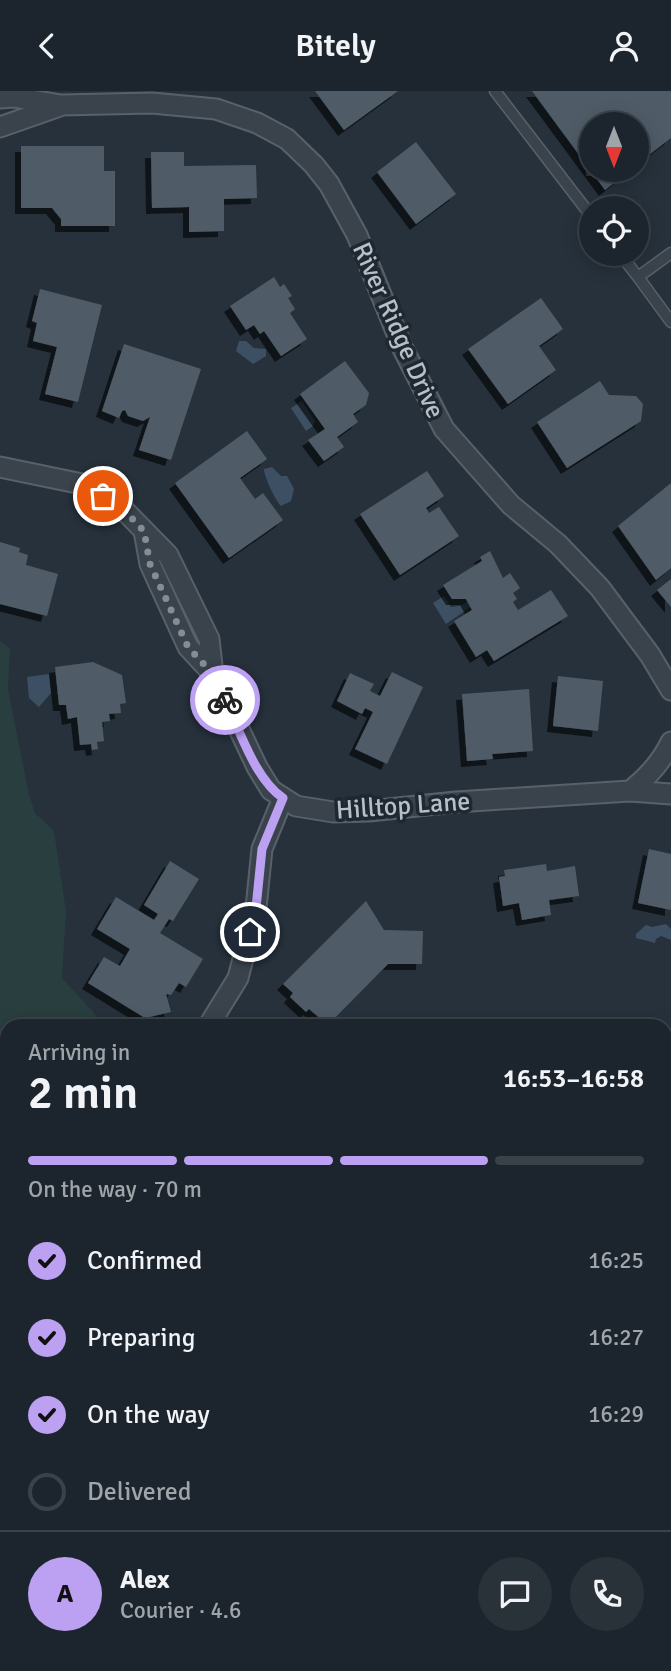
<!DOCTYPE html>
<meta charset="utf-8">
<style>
body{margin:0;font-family:Signika,sans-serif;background:#293139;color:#f1f3f6;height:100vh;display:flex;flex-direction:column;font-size:26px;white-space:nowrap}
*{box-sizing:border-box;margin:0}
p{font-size:23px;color:#a0a5aa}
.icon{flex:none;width:38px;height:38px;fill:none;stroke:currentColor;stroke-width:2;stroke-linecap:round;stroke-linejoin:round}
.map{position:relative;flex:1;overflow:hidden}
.side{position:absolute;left:0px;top:928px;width:672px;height:653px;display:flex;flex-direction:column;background:#1c252d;border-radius:21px 21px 0 0;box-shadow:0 4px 18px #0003,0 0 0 2px #3a4249}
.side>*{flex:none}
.needle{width:46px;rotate:180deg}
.controls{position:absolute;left:579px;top:21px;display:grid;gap:14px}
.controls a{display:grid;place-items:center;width:70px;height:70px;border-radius:50%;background:#1c252d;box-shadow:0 4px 18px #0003,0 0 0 2px #3a4249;font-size:35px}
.pin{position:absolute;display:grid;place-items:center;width:60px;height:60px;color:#fff;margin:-30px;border:4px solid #fff;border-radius:50%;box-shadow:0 2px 7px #0007}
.courier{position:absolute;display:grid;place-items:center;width:70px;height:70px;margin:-35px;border:5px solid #bca0f2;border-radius:50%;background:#fff;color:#222;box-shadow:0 2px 9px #0007}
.summary em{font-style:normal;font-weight:600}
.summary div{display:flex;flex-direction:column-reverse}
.summary{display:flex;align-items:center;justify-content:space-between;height:119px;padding:0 28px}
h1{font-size:46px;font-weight:600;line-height:52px}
.bar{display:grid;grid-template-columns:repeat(4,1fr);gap:10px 7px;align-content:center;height:84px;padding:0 28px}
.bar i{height:9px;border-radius:5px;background:#3a4249}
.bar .active{background:#bca0f2}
.bar p{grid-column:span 4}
.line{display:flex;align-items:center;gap:18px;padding:0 28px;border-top:2px solid #3a4249}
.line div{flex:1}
.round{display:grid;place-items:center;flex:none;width:74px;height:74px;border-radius:37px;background:#293139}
ol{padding:0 28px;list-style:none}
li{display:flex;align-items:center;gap:21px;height:77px}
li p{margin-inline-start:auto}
li .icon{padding:7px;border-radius:50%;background:#bca0f2;color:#111;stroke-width:4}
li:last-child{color:#a0a5aa}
li i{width:38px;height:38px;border:4px solid #3a4249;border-radius:50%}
header{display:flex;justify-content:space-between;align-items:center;height:91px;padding:0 28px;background:#1c252d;font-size:32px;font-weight:600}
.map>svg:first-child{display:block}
</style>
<header><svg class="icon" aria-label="back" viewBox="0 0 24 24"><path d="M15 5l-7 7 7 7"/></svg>Bitely<svg class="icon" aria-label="person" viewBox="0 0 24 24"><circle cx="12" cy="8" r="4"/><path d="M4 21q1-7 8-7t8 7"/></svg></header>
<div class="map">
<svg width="671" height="1580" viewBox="0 0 671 1580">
<defs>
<filter id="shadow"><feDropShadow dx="-6" dy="6" stdDeviation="0" flood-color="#0009"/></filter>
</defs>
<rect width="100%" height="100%" fill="#26313c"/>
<path fill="#293e3e" d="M0 550 10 558 8 598 29 704 35 722 54 740 66 820 62 887 94 922 100 934H7V1122L0 1154Z
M0 1187 7 1202V1302L0 1298Z"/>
<path fill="#3d5063" d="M239 250H246L254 257 266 258V265L253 273 236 260Z
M302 310 315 330 313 335 306 340 291 317Z
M272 376 281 385H287L294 398 291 410 281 415C276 410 264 386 264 378Z
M444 505 451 516 459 515 469 510 472 515 446 533 433 512Z
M49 583 51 602 39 616 29 607 27 586Z
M666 833 671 838V849L661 845 656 848 655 852 636 847V843L646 834 652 836Z"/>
<path fill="#4f5c67" filter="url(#shadow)" d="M315 0H398L344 39Z
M532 0H671V47L637 73V33H592V79H630L605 99Z
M416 51 456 103 416 133 377 81Z
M21 55H104V80H115V135H61V128L52 117H21Z
M151 61H184V75L256 74 257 107 224 108V140L189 141V116L152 117Z
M274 186 280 196 284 193 292 205 288 207 295 218 290 222 307 248 281 265 264 240 260 243 254 234 246 239 230 215Z
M40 198 102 214 78 311 45 303 57 256 33 250 37 232 32 230Z
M541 207 563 238 539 255 556 279 508 313 468 258Z
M124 253 201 278 171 369 139 359 150 326 143 330 128 325 125 319 122 320 119 327 102 320Z
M345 270 369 302 366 314 353 323 358 331 337 346 344 356 324 370 308 349 325 338 300 303Z
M600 290 609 304 636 305 643 313 641 330 567 377 537 331Z
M247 340 267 368 240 387 255 408 263 402 283 429 229 467 175 392Z
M427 380 444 405 426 417 429 422 439 416 459 445 400 484 360 423Z
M671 392V477L656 489 618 435Z
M0 451 20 457 19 461 28 464 26 474 58 483 47 525 0 513Z
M490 460 503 487 510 482 520 497 513 502 517 508 513 511 518 519 551 499 568 525 494 570 487 559 476 566 454 530 472 519 466 508H452L443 494 482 470 480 466Z
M671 488V516L657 499Z
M93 571 122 584 126 612 120 613 121 622 109 623 110 630 102 631 104 650 97 651 98 658 92 659 91 653 80 654 77 626 68 628 66 614H59L55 576Z
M392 581 423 596 387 673 355 658 373 621 365 617 362 623 337 610 350 582 374 593 370 600 380 605Z
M558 585 603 590 598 640 553 635Z
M529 598 533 660 492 663 493 668 467 670 462 603Z
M649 758 671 763V819L638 812Z
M170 770 199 788 173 830 169 828 160 842 203 868 186 896 179 892 171 904 166 903 171 921 145 927 88 892 104 866 120 875 130 858 97 838 116 806 154 829 158 823 144 814Z
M546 773 547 780 575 775 579 805 549 809 551 824 522 829 519 812 503 815 499 786 505 785 504 779Z
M366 810 384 839 423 840 422 873H388L328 934 309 918 306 921 290 906 293 902 283 893Z
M2 1321 7 1325V1422L0 1416Z
M295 1573H342V1579H295Z"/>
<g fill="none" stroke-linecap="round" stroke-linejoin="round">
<g stroke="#58616a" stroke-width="13">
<path id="lane" d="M495 0 592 126
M620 163 638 186 671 162
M638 186 671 231"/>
</g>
<g stroke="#58616a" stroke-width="23">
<path id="street" d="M0 7 13 6 61 14 152 12 216 18 257 32 287 48 314 74 329 93 357 144 403 258 444 338 511 414 558 453 600 497 650 564 671 599
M0 36 60 15
M0 376 87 394 120 415 168 464 209 548 213 583
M144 440 150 473 188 556 213 583 257 676 271 699 296 715 333 721 369 720 456 711 630 700 671 703
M630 700C648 686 661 672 671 651
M209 934 238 887 256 817 262 758 283 707"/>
</g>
<use href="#lane" stroke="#3a434c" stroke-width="10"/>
<use href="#street" stroke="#3a434c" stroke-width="19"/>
</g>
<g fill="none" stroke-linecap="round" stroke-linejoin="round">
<path stroke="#848d96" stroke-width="7" stroke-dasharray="0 12.6" d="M103 405 120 415 144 440 150 473 188 556 213 583 225 609"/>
<path stroke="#bca0f2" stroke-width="9" d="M225 609C240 640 255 688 283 707L262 758 256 817 250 841"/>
</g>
<g text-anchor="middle" stroke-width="7" stroke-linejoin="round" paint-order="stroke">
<g font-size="26" fill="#b6bec7" stroke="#1f2831">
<text transform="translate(399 239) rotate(66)" y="9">River Ridge Drive</text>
<text transform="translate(403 714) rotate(-4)" y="9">Hilltop Lane</text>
</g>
</g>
</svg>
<div class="controls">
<a><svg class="needle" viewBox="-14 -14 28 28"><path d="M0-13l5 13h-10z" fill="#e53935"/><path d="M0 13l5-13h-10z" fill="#a0a5aa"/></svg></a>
<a><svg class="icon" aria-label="locate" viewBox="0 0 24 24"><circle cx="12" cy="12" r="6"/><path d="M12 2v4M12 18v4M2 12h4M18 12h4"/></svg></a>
</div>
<div class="pin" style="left:103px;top:405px;background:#ea580c"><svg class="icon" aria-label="bag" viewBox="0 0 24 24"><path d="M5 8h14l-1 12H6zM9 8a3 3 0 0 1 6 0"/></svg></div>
<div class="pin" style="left:250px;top:841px;background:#1f2937"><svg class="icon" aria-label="home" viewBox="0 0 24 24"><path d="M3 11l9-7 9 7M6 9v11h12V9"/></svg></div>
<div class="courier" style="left:225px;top:609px"><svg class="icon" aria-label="bike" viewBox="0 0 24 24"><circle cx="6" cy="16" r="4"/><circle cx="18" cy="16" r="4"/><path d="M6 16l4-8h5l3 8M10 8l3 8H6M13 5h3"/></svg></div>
<section class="side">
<div class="summary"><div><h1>2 min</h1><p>Arriving in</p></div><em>16:53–16:58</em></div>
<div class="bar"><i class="active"></i><i class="active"></i><i class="active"></i><i></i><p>On the way · 70 m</p></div>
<ol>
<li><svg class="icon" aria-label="check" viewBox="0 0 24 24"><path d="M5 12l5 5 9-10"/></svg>Confirmed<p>16:25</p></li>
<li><svg class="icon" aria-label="check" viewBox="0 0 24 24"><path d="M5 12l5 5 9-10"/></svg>Preparing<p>16:27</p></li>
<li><svg class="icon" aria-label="check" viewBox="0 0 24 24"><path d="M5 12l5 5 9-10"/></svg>On the way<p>16:29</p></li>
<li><i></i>Delivered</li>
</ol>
<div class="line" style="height:126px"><b class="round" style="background:#bca0f2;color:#111">A</b><div><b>Alex</b><p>Courier · 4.6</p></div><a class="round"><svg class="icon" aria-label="chat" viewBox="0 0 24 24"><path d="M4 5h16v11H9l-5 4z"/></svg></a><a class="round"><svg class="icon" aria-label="phone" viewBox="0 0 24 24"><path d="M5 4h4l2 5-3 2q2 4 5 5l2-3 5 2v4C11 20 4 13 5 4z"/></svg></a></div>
</section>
</div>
